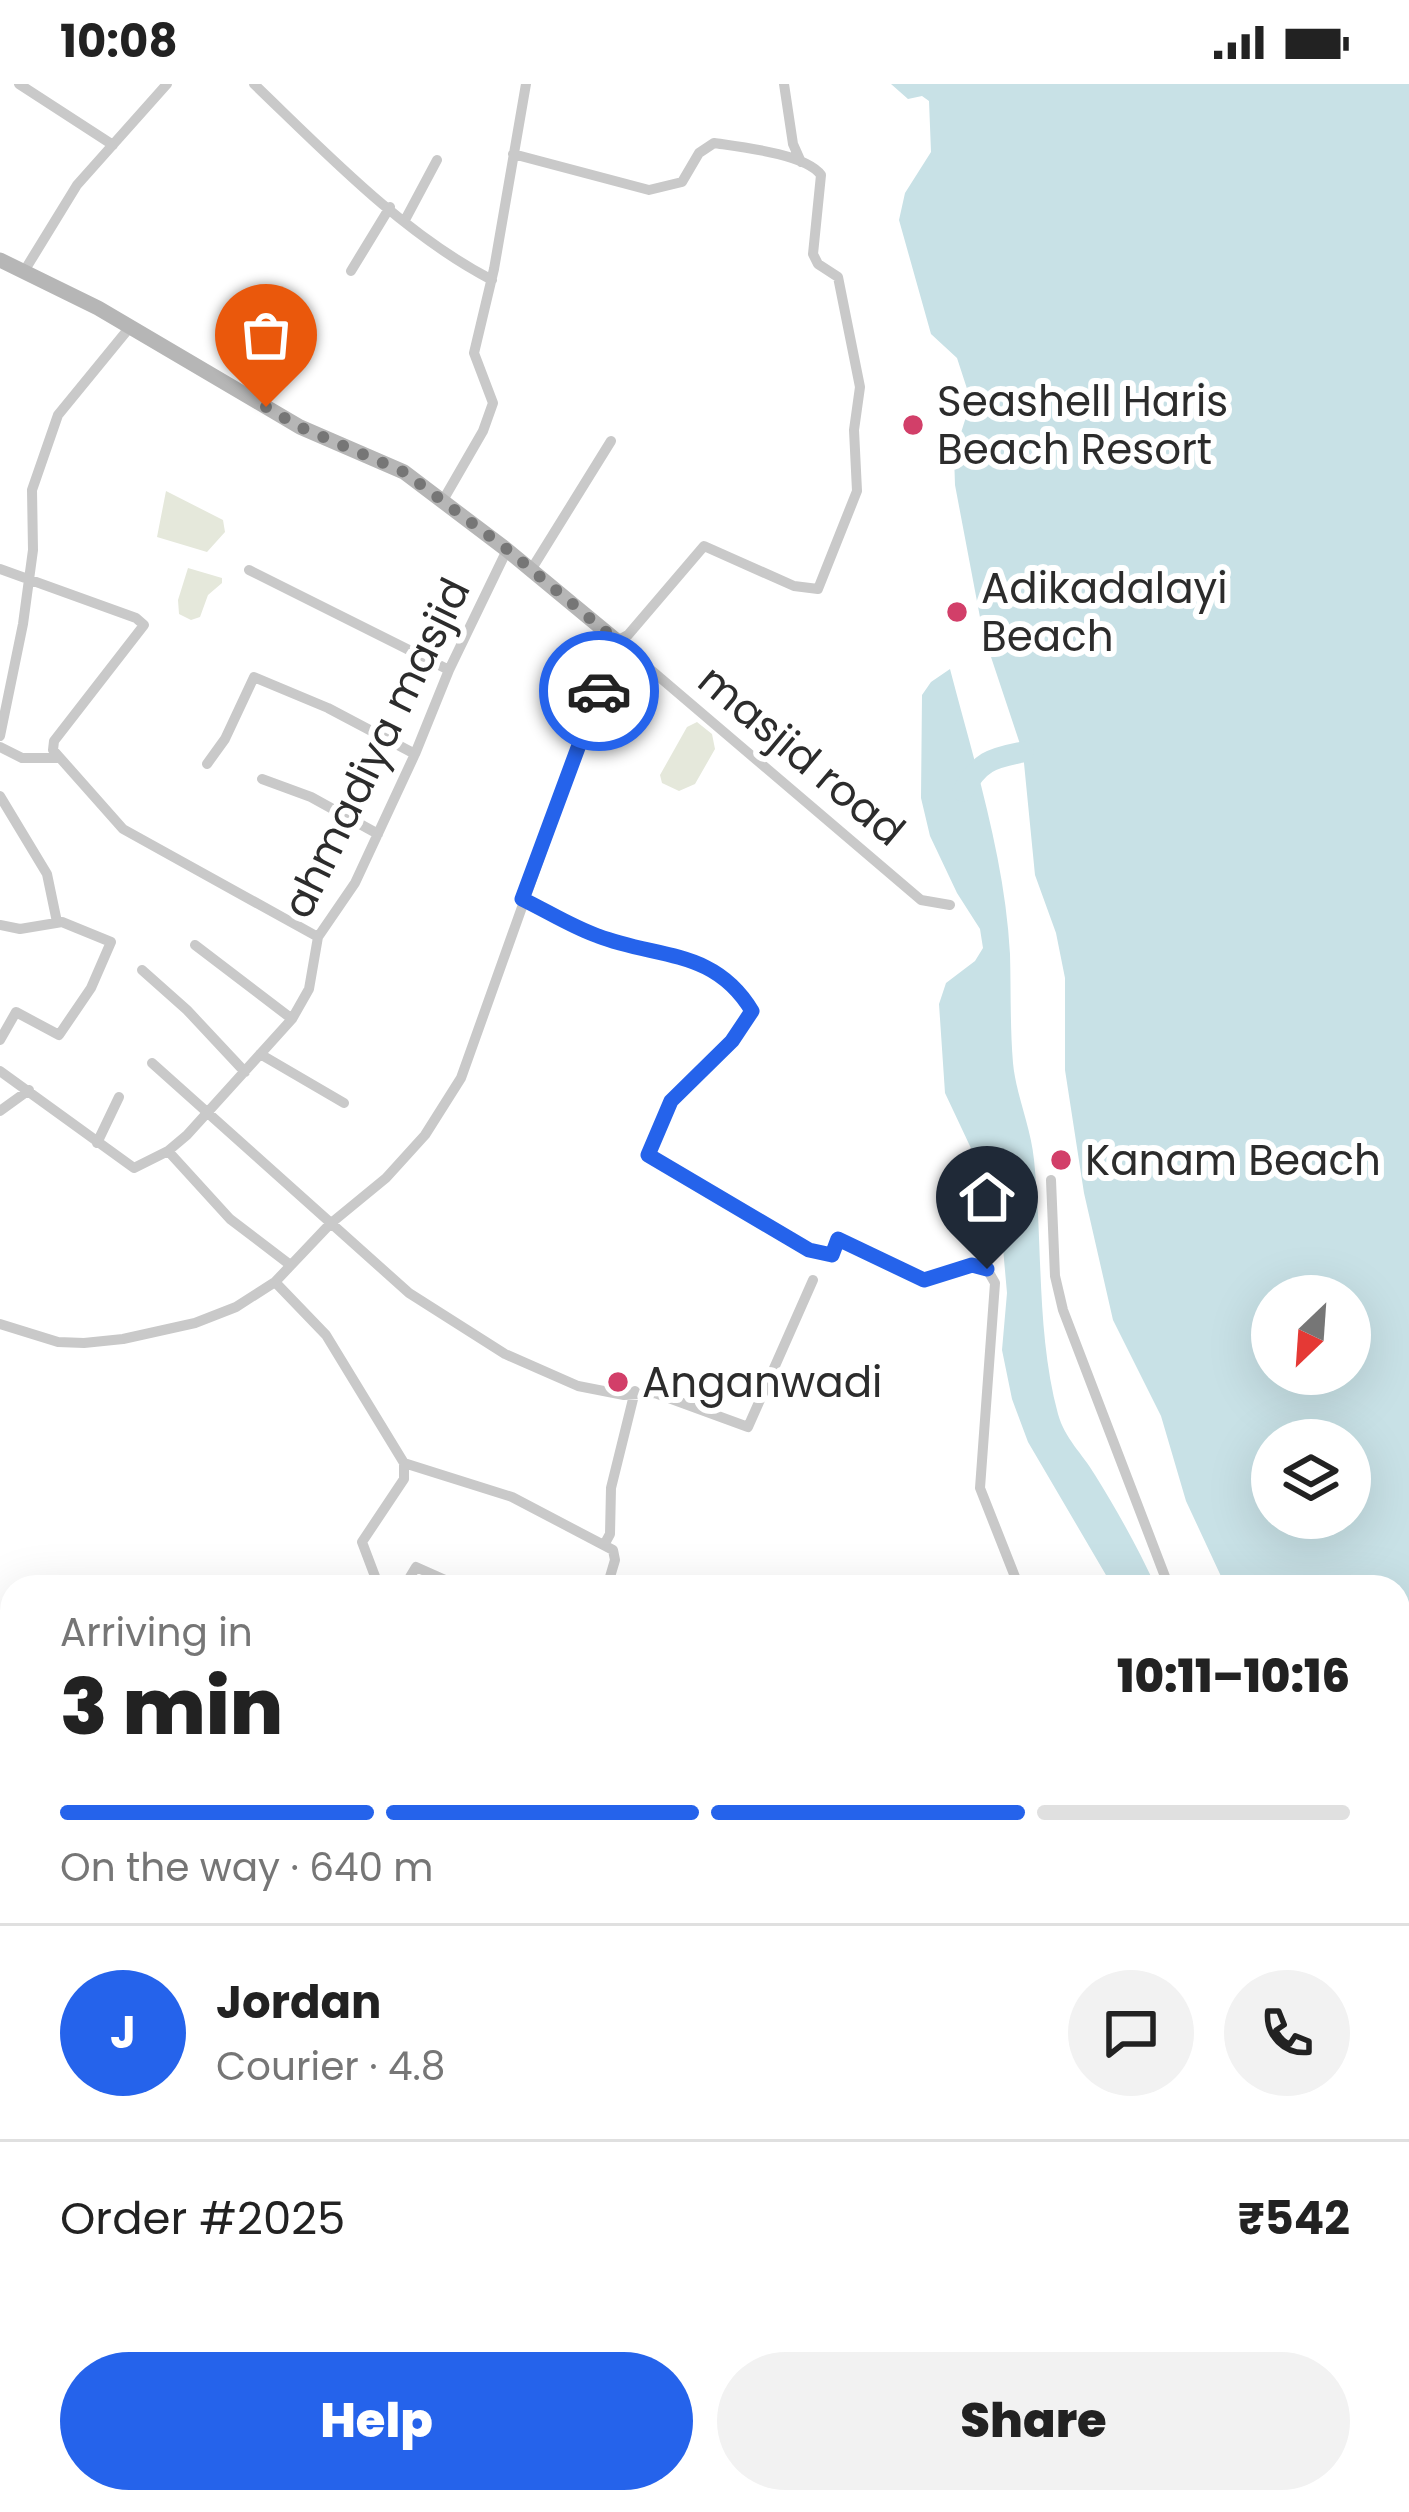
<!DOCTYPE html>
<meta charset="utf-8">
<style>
body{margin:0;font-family:Poppins,sans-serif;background:#f2f2f2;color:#222;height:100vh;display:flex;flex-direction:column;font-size:45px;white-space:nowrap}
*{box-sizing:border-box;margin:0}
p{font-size:39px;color:#767676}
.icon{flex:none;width:66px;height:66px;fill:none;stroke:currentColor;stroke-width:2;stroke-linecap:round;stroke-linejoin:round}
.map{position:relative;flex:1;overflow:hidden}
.panel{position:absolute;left:0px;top:1491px;width:1410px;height:939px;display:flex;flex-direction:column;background:#fff;border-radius:36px 36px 0 0;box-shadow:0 12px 48px #0002}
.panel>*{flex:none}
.needle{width:78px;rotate:205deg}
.controls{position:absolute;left:1251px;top:1191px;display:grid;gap:24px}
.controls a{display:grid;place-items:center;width:120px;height:120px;border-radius:50%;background:#fff;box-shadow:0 12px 48px #0002;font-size:60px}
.pin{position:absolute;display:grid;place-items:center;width:102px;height:102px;color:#fff;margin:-123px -51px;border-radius:50% 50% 50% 0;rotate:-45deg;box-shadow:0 0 12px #0007}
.pin .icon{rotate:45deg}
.courier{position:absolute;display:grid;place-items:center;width:120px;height:120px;margin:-60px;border:9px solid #2563eb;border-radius:50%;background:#fff;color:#222;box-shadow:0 3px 15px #0007}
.head em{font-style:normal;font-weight:800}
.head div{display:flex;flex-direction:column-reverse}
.head{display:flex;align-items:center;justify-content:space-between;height:204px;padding:0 60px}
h1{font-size:78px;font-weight:800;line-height:90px}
.bar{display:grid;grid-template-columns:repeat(4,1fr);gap:18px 12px;align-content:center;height:144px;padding:0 60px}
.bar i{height:15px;border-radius:9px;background:#e0e0e0}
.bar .on{background:#2563eb}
.bar p{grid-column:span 4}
.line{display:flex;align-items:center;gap:30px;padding:0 60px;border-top:3px solid #e0e0e0}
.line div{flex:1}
.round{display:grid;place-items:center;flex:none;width:126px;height:126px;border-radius:63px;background:#f2f2f2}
.button{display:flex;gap:24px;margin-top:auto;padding:24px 60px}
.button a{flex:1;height:138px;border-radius:72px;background:#2563eb;color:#fff;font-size:48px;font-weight:800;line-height:138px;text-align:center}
.button a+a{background:#f2f2f2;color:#222}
.status{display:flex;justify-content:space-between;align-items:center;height:84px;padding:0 60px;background:#fff;direction:ltr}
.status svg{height:33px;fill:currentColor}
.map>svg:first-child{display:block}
</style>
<div class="status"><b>10:08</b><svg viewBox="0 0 49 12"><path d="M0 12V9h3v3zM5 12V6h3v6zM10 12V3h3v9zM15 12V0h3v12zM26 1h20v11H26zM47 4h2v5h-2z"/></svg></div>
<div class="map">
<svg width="1409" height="2428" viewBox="0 0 1409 2428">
<rect width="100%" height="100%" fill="#fff"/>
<path fill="#e5e8db" d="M166 407 223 436 225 448 207 468 157 453Z
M188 484 222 494V499L208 511 200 533 191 536 179 530 178 516Z
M697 638 712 650 715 665 695 700 679 707 662 699 660 691 687 643Z
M11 1982 12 2294 0 2312V1987Z"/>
<path fill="#c8e1e6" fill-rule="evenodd" d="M891 0H1409V2013L1398 1969V1503H1226L1186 1417 1161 1332 1113 1236 1084 1109 1065 986V894L1056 849 1035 791 1023 669 983 549 955 401 954 371 971 317 957 274 931 250 899 136 905 109 931 68 929 17 922 12 908 15ZM1350 1212V1290H1272V1212ZM1350 1356V1434H1272V1356Z
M950 585C974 677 1005 774 1010 870 1011 906 1010 942 1013 979 1016 1011 1031 1043 1034 1076 1043 1160 1036 1248 1058 1330 1065 1355 1082 1369 1095 1391 1118 1428 1138 1464 1156 1503H1113L1028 1358 1012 1315 1002 1266 1007 1209 1003 1164 985 1094 945 1009 939 920 946 899 975 877 983 864 980 845 957 809 930 752 921 714 922 611 931 598Z"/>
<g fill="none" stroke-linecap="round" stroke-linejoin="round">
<path stroke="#c8e1e6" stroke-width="21" d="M963 707C979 678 991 674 1023 668"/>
<path stroke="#c9c9c9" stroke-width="10" d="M19 0 113 61
M254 0C327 70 402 149 492 196
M784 0 793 60 801 78
M513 70 649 106 682 98 699 69 714 59C741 63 806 70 821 91L813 170 818 180 838 193 860 303 854 346 857 407 818 505 794 502 704 462 628 551 617 557
M405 136 437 76
M351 187 390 123
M23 189 77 101 167 0
M442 418 483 347 493 319 474 269 494 185 526 0
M0 485 136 534 144 541 54 657 53 666 123 745 318 853
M249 486 449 586
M531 486 611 357
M617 557 921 816 950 821
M0 652 23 540 33 466 32 406 58 331 130 243
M0 663 22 674H59
M207 680 225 655 254 593 328 624 415 670
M262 695 311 713 378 750
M0 712 47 790 57 838
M522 815C547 827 572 842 598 852 658 875 714 864 752 927L732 957 671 1017 648 1071 809 1166 832 1171 838 1155 924 1196 972 1182 987 1185 995 1199 980 1404 1019 1503
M0 841 20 845 62 838 111 858 91 904 59 951 16 928 0 956
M195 861 292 935
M142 886 187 926 245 988
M260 970 344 1019
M152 979 409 1209 505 1270 578 1302 624 1311 655 1309 748 1343 813 1196
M0 987 134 1084 168 1067 187 1051 292 935 309 905 318 853 355 799 415 670 449 586 507 466
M0 1027 29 1006
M97 1059 119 1013
M168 1067 230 1135 289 1180
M1051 1096 1055 1192 1063 1226 1169 1503
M275 1198 326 1251 404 1379 512 1413 613 1466 615 1476 607 1503
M0 1240 58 1258 84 1259 123 1255 195 1239 236 1223 275 1198 330 1140 386 1094 425 1051 461 994 617 557
M604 1461 610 1450 611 1404 635 1307
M379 1503 362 1458 404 1395V1379
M404 1503 416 1483 461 1503
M964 2418 969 2428
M1255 2418 1257 2428
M254 2428 255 2418
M885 2428 889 2418
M1152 2428 1173 2418
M1297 2428 1305 2418"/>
<path stroke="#b6b6b6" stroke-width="15" d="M0 176 98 224 300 343 404 388 507 466 617 557
M0 1898 12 1908
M674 2418 689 2428"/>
</g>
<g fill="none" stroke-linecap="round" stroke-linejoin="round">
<path stroke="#767676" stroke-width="12" stroke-dasharray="0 21.6" d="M266 323 300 343 404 388 508 466 617 557 599 607"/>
<path stroke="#2563eb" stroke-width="15" d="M599 607 522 815C547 827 572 843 598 852 658 875 714 864 752 927L732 957 671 1017 648 1071 809 1166 832 1171 838 1155 924 1196 972 1181 987 1185"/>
</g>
<g fill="#d23f69" stroke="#fff" stroke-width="4.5">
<circle cx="913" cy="341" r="12"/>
<circle cx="957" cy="528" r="12"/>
<circle cx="1061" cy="1076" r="12"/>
<circle cx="618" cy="1298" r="12"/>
</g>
<g text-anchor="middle" stroke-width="12" stroke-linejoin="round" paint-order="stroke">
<g font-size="42" fill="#2c2c2c" stroke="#fff" text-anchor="start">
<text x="937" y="332">Seashell Haris<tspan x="937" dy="48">Beach Resort</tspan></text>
<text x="981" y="519">Adikadalayi<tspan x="981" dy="48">Beach</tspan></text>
<text x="1085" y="1091">Kanam Beach</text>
<text x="642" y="1313">Anganwadi</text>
</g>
<g font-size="42" fill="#2c2c2c" stroke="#fff">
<text transform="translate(376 664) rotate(-64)" y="15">ahmadiya masjid</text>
<text transform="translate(802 671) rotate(40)" y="15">masjid road</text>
</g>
</g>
</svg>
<div class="controls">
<a><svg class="needle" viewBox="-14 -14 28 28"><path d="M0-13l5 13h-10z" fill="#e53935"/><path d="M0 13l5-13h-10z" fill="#767676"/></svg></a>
<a><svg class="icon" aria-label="layers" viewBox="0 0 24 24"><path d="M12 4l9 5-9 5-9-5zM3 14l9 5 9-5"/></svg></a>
</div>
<div class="pin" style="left:266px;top:323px;background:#ea580c"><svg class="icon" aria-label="bag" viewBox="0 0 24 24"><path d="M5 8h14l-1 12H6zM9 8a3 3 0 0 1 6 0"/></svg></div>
<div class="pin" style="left:987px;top:1185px;background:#1f2937"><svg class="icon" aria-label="home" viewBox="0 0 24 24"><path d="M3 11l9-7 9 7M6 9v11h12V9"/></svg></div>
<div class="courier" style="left:599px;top:607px"><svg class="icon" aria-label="car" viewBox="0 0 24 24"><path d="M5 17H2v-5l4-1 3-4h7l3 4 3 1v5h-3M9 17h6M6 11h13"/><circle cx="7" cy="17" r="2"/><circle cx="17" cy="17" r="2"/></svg></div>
<section class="panel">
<div class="head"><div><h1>3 min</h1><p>Arriving in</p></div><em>10:11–10:16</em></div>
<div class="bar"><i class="on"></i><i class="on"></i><i class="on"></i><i></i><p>On the way · 640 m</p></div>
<div class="line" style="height:216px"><b class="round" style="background:#2563eb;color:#fff">J</b><div><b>Jordan</b><p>Courier · 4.8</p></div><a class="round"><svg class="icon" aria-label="chat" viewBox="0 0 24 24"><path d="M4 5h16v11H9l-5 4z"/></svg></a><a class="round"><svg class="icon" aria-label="phone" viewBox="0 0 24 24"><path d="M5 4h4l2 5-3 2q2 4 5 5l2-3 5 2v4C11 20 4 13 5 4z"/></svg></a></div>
<div class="line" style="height:156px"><div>Order #2025</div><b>₹542</b></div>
<div class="button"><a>Help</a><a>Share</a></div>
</section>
</div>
